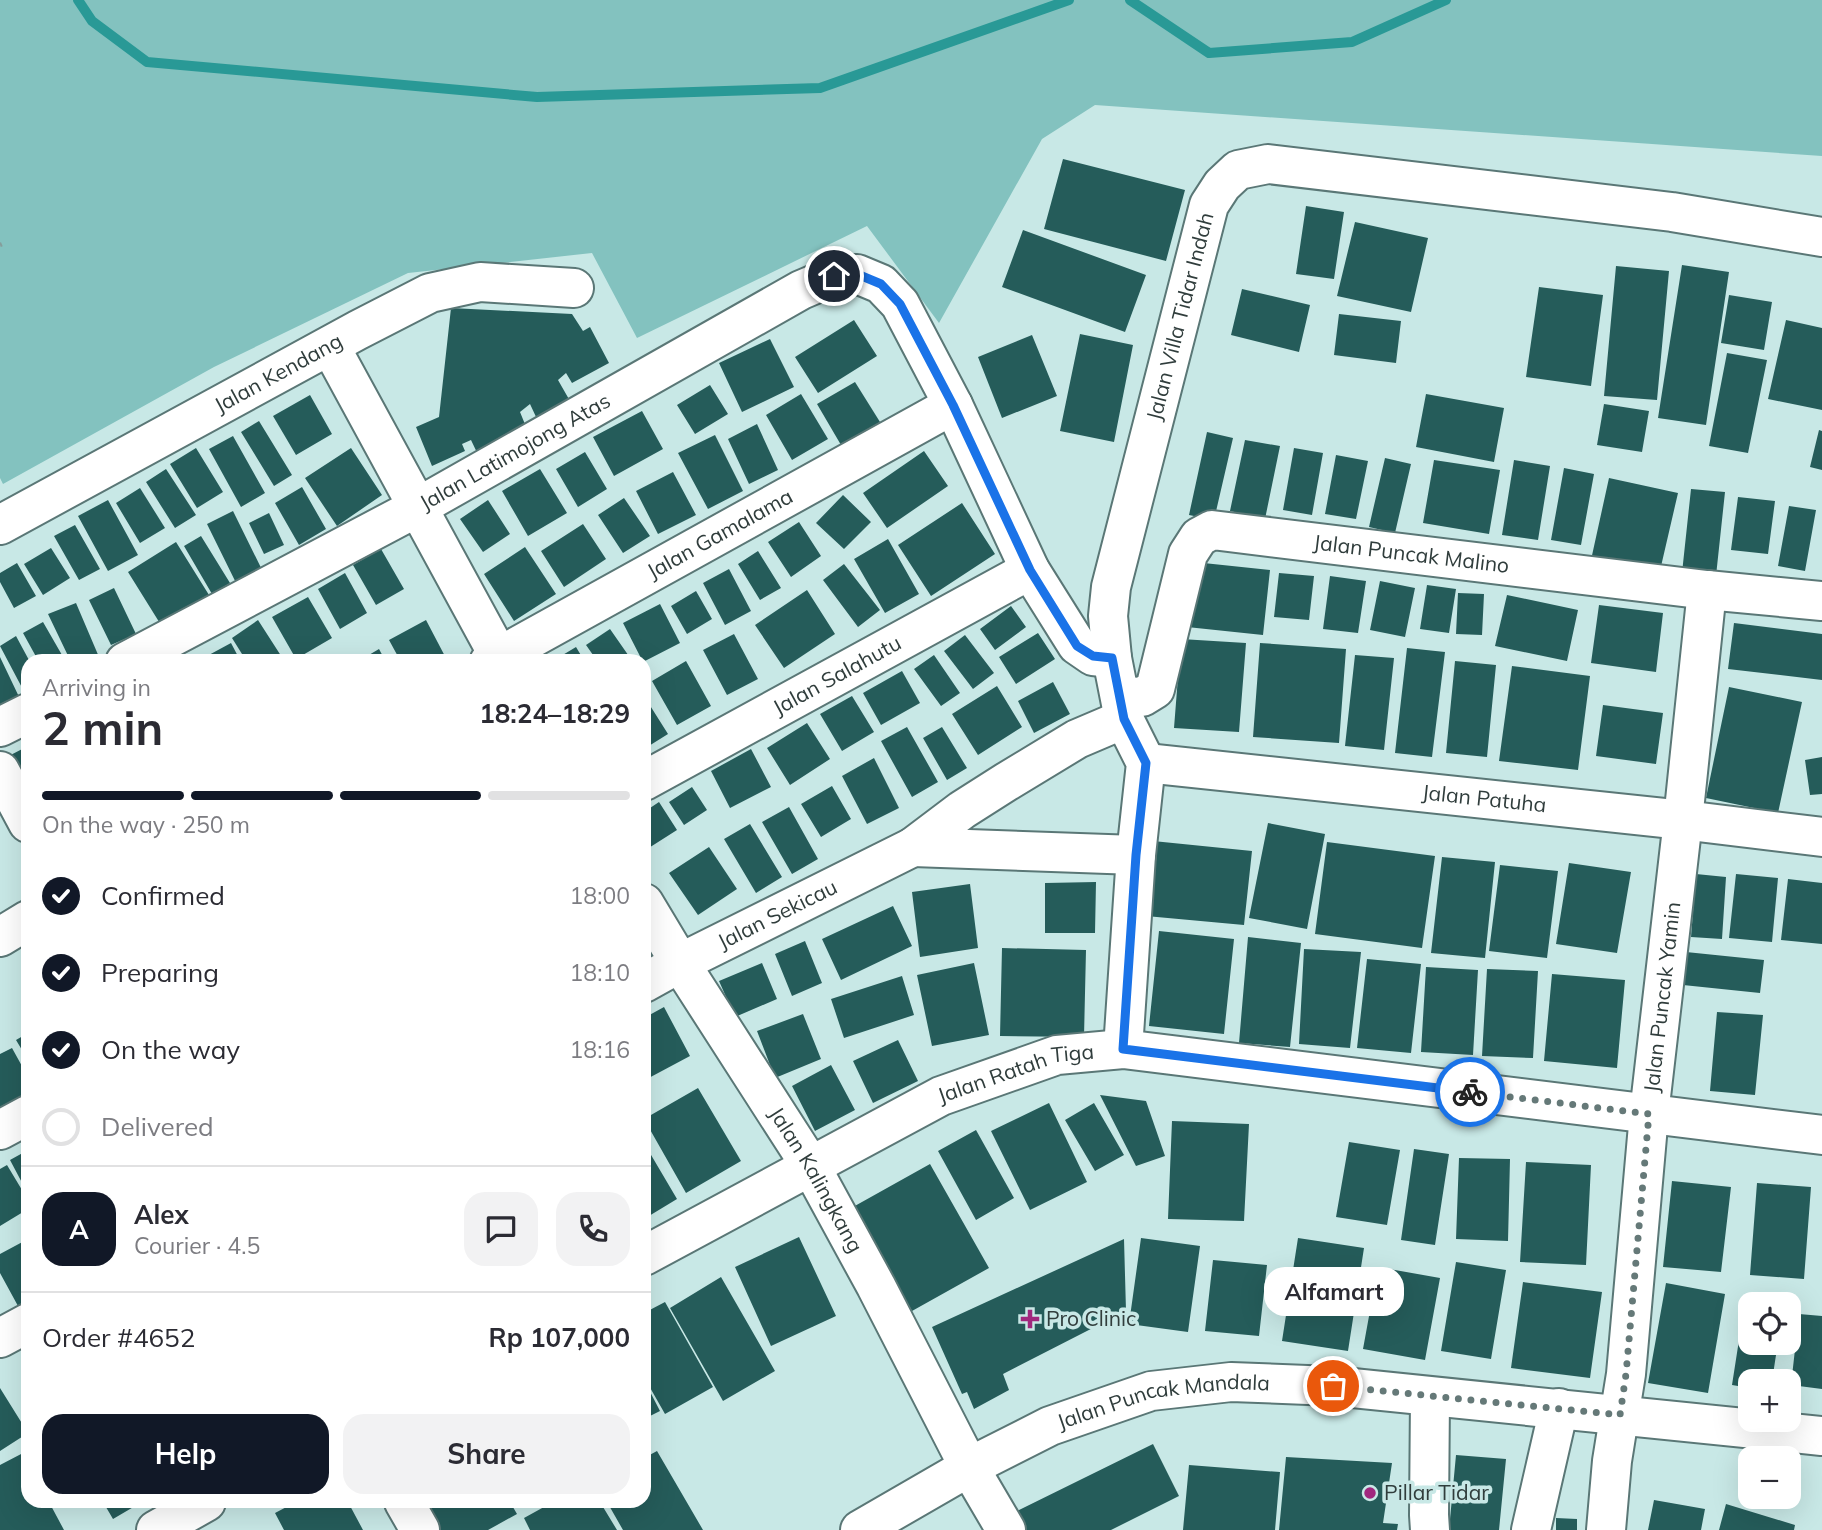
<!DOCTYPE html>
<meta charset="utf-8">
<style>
body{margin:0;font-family:Mulish,sans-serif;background:#f2f2f3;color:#2b2b33;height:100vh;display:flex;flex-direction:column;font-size:26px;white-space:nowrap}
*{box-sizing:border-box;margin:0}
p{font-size:23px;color:#7c7c81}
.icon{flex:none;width:38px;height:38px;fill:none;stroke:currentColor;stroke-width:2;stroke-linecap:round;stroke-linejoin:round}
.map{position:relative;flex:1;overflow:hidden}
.panel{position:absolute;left:21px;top:654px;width:630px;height:854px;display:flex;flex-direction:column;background:#fff;border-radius:21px;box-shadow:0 7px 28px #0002}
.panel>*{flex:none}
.tools{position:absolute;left:1738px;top:1292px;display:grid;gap:14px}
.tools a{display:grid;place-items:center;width:63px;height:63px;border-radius:14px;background:#fff;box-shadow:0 7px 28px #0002;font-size:35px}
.pin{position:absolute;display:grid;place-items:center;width:60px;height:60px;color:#fff;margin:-30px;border:4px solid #fff;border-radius:50%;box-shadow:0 2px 7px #0007}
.courier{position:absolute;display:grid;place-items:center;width:70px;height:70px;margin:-35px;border:5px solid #1a73e8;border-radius:50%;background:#fff;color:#222;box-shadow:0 2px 9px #0007}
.bubble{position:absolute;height:49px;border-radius:21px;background:#fff;box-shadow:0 7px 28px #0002;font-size:23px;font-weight:700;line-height:49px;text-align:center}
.headline em{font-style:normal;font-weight:700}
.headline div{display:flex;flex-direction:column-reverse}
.headline{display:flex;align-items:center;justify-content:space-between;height:119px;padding:0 21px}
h1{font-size:46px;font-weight:700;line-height:52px}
.bar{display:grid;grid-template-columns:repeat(4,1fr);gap:10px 7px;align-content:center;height:84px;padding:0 21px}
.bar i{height:9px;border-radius:5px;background:#e1e1e2}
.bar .current{background:#111827}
.bar p{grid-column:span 4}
.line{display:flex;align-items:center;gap:18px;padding:0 21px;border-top:2px solid #e1e1e2}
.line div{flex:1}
.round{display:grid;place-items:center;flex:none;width:74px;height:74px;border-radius:21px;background:#f2f2f3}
ol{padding:0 21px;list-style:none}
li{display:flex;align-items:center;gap:21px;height:77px}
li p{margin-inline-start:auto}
li .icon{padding:7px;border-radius:50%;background:#111827;color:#fff;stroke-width:4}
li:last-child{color:#7c7c81}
li i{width:38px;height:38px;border:4px solid #e1e1e2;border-radius:50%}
.button{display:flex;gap:14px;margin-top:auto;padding:14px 21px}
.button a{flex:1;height:80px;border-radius:21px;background:#111827;color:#fff;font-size:28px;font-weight:700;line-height:80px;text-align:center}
.button a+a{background:#f2f2f3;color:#2b2b33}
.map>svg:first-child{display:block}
</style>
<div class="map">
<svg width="1822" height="1530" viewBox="0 0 1822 1530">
<rect width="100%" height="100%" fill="#c8e8e6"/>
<path fill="#83c2bf" d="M0 0H1822V156L1095 105 1042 139 939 323 867 226 637 338 592 253 408 273 214 367 3 484 0 478Z"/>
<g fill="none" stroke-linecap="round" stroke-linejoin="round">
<path stroke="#299996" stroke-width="10" d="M78 0 92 21 147 62 537 97 820 88 1069 0
M1130 0 1209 53 1352 42 1446 0"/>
</g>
<path fill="#255c5a" d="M1063 159 1185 190 1166 261 1044 229Z
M1306 206 1344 212 1334 279 1296 274Z
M1355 222 1428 238 1411 312 1337 296Z
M1023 230 1146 275 1125 332 1002 287Z
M1682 265 1729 272 1706 425 1658 418Z
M1616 266 1669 271 1657 400 1604 396Z
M1539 287 1603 295 1591 386 1526 377Z
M1242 289 1310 305 1299 352 1231 335Z
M1729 295 1772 302 1764 350 1721 343Z
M451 308 572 314 583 331 590 327 609 363 572 383 566 373 558 380 570 401 537 419 530 404 520 412 531 439 481 461 471 440 462 444 465 451 432 466 416 427 439 417Z
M1339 314 1401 321 1396 363 1334 355Z
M854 320 877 356 818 393 795 357Z
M1786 320 1822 328V410L1768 399Z
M1080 334 1133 345 1114 442 1060 431Z
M1032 335 1057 396 1002 418 978 357Z
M770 339 794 387 742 412 719 363Z
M1727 353 1767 360 1748 453 1709 446Z
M855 382 880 422 841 445 817 404Z
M710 385 728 414 695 434 677 405Z
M801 394 828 439 792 460 766 415Z
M1426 394 1504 408 1494 462 1416 447Z
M310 395 332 434 296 455 273 416Z
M1604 404 1649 411 1642 452 1597 445Z
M642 411 663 449 614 476 593 437Z
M259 421 292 475 274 486 241 432Z
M757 424 778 470 749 484 728 439Z
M1819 430 1822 431V470L1810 467Z
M1207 432 1233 438 1214 520 1189 515Z
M715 435 743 491 708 509 678 453Z
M233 436 265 493 241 507 209 449Z
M1245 440 1280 446 1265 519 1230 511Z
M196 448 223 492 197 508 170 464Z
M351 448 382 495 337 526 305 478Z
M1294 448 1323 453 1312 515 1283 510Z
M924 451 948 486 887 528 863 493Z
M585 452 607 489 578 507 556 469Z
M1336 455 1368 461 1356 519 1325 514Z
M1385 458 1411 464 1395 533 1369 527Z
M1434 460 1500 470 1489 534 1423 523Z
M1514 460 1550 466 1538 540 1502 535Z
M1564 468 1594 474 1581 545 1551 540Z
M166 469 196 515 175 528 146 482Z
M540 469 567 513 528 536 502 491Z
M673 472 696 515 658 534 636 491Z
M1609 478 1678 493 1659 575 1591 560Z
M302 487 326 529 299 545 275 503Z
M140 488 165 528 140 543 116 503Z
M1691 489 1725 492 1716 576 1682 573Z
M843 495 871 522 844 549 816 523Z
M1738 497 1775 501 1768 554 1731 550Z
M624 498 650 536 623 553 598 515Z
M108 500 138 555 108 571 78 516Z
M488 500 510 534 483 552 460 519Z
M962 503 995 554 931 596 898 545Z
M1789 506 1816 510 1805 571 1778 566Z
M233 511 268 582 242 595 207 524Z
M269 513 284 545 264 554 249 523Z
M799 522 821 556 791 577 768 542Z
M583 524 606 559 564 587 541 551Z
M75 525 100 569 79 580 54 536Z
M201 536 230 583 212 594 184 546Z
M888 539 919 594 885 613 854 559Z
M176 542 209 595 161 625 128 572Z
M525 547 556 594 514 621 484 574Z
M51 548 70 578 43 595 24 564Z
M381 549 404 589 376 605 353 565Z
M758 551 781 588 760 600 738 564Z
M1194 562 1270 570 1263 635 1187 627Z
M17 563 36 596 14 608 0 582V573Z
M844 564 880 610 858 627 823 580Z
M729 569 751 611 725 625 703 583Z
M345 573 367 613 340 629 318 589Z
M1279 573 1314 576 1309 620 1274 617Z
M1330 576 1366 581 1358 633 1323 629Z
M1380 581 1415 588 1405 637 1370 630Z
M1427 585 1456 589 1449 633 1420 629Z
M114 588 136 634 111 645 89 600Z
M807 590 835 634 784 668 755 625Z
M696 591 712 619 687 634 671 606Z
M1458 593 1484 594 1482 635 1456 634Z
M1507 595 1578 610 1567 661 1495 646Z
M308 597 332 638 296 659 272 617Z
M76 603 99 657 88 662H71L48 614Z
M660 604 680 643 643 662 623 623Z
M1599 605 1663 613 1656 672 1591 663Z
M1011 606 1026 627 995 650 980 629Z
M258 620 285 662H247L232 638Z
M426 620 448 662H401L389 640Z
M43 622 66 662H39L23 633Z
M1734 623 1822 634V680L1728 669Z
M610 629 633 662H598L586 645Z
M1038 633 1055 659 1016 684 999 657Z
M734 634 758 679 727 695 703 650Z
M965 635 994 673 973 689 944 651Z
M16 636 30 662H28V699L0 646Z
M1181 639 1246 643 1239 732 1174 728Z
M231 643 241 662H210L207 656Z
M1260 643 1346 649 1339 743 1253 737Z
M576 647 585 662H551Z
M1407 648 1445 652 1432 757 1395 753Z
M379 649 386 662H357Z
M934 655 960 693 941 706 914 669Z
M1355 655 1394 658 1384 750 1345 746Z
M0 657 21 701 0 711Z
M686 661 711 706 677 725 652 681Z
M1455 661 1496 665 1487 757 1446 753Z
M1512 666 1590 676 1578 770 1499 761Z
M902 671 920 703 881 725 863 693Z
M1053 682 1070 714 1034 733 1018 701Z
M997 686 1022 727 978 755 952 714Z
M1729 687 1802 702 1778 813 1706 798Z
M644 696 668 734 644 749Z
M852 696 874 732 842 751 820 714Z
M1603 705 1663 713 1656 764 1596 756Z
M807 723 830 759 790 785 767 748Z
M907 727 938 782 912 797 881 741Z
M942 727 967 768 947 780 923 738Z
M28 746V814L1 760Z
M751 749 771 787 730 808 711 771Z
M1822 757V794L1810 795 1805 760Z
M874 758 899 808 867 824 842 776Z
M832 786 851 819 821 837 801 804Z
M692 787 707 810 684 825 669 802Z
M659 802 677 830 644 851V812Z
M789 807 818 859 792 874 762 822Z
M1268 823 1325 834 1307 929 1249 918Z
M750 824 782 877 756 893 724 839Z
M1153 841 1252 851 1244 925 1146 916Z
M1327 842 1435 856 1422 948 1315 934Z
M709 847 737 889 698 915 669 873Z
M1442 857 1495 862 1485 958 1431 953Z
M1569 863 1631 872 1617 953 1556 944Z
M1500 865 1558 871 1547 958 1489 951Z
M1696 874 1726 877 1722 939 1691 937Z
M1736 874 1778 878 1772 942 1729 938Z
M1788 879 1822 883V944L1781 940Z
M1096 882 1095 933H1045V883Z
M970 884 978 948 920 957 912 892Z
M893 906 912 946 841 980 822 939Z
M1159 931 1234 939 1224 1034 1149 1026Z
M1248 937 1301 943 1290 1047 1239 1043Z
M805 941 822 983 792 996 775 954Z
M1002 948 1086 950 1084 1037 1000 1036Z
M1304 949 1361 952 1350 1048 1299 1044Z
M1686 952 1764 960 1760 993 1683 985Z
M1367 959 1421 964 1411 1053 1357 1048Z
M762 963 777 999 735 1017 719 981Z
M974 963 989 1035 932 1046 917 975Z
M1426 967 1478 970 1473 1055 1421 1052Z
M1487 969 1538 971 1533 1058 1482 1056Z
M1552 974 1625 980 1617 1068 1544 1061Z
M902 976 914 1015 844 1038 831 999Z
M664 1007 690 1056 645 1080 644 1018Z
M1717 1012 1763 1015 1755 1095 1710 1091Z
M803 1014 821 1059 775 1078 757 1031Z
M28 1033V1060L16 1040Z
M898 1040 918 1081 873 1103 853 1061Z
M12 1048 28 1077V1096L0 1112V1054Z
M831 1065 855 1110 815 1131 792 1086Z
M698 1088 741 1161 686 1193 644 1119Z
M1100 1095 1146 1101 1165 1156 1136 1166Z
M1049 1103 1087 1182 1030 1210 991 1131Z
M1094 1103 1124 1155 1095 1171 1065 1120Z
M1172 1121 1249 1124 1244 1221 1168 1219Z
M976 1130 1014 1198 976 1220 938 1151Z
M1349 1142 1400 1150 1387 1225 1336 1217Z
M644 1143 677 1199 644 1219Z
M1414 1149 1449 1154 1435 1245 1401 1240Z
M28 1150V1194L10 1160Z
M1459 1158 1510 1159 1508 1241 1456 1239Z
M1526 1162 1591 1165 1586 1265 1520 1262Z
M930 1164 989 1268 912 1311 853 1207Z
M7 1165 28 1200V1209L0 1226V1169Z
M1672 1181 1731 1187 1721 1272 1663 1267Z
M1757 1183 1811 1187 1804 1279 1750 1275Z
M799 1237 836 1316 771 1346 735 1267Z
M1141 1238 1200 1246 1188 1332 1129 1324Z
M1298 1238 1364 1248 1348 1351 1282 1341Z
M28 1239V1314L24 1317 0 1273V1254Z
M1124 1239 1126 1311 1003 1374 1009 1390 974 1409 967 1392 962 1394 932 1327Z
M1213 1260 1267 1265 1259 1336 1205 1331Z
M1456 1262 1506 1270 1491 1359 1441 1351Z
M1378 1267 1440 1278 1425 1360 1363 1349Z
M721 1277 775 1371 723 1401 670 1308Z
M1523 1282 1602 1292 1590 1378 1511 1368Z
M1666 1283 1725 1294 1708 1393 1648 1383Z
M1746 1295 1784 1300 1783 1304H1750V1342H1778L1772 1381H1750V1388L1732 1385Z
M665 1302 713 1387 665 1414 644 1377V1313Z
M1799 1314 1822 1316V1389L1791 1385Z
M644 1380 660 1411 644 1419Z
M0 1388 28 1433 0 1451Z
M1153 1444 1179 1496 1111 1530H1014L1007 1516Z
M657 1451 703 1530H623L607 1502H644V1458Z
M23 1453 28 1462V1502H49L64 1530H0V1465Z
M1456 1455 1506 1459 1499 1530H1449Z
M1286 1457 1392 1463 1383 1523 1398 1524 1397 1530H1279Z
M1189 1465 1280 1472 1275 1530H1183Z
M1654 1500 1705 1509 1701 1530H1648Z
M103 1502H142L113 1519Z
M296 1502H348L363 1530H284L275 1513Z
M408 1502H510L517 1514 488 1530H424Z
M553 1502H600L617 1530H530L524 1518Z
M1726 1504 1795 1525 1794 1530H1719Z
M1556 1518 1577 1519V1530H1556Z"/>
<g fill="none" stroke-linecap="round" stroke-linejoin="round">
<g stroke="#5a7776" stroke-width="42">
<g id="minor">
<path d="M330 346 502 662"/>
<path id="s1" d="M0 525 358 330 430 293 480 282 574 288"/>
<path id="s2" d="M125 662 418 507 801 290 834 276 857 274 881 284 900 304 953 405 1030 570 1077 645 1093 656 1112 658"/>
<path id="s3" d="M489 662 953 405"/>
<path id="s4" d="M1121 696 1142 697 1155 689 1188 554 1199 537 1212 530 1707 590 1822 601"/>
<path d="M1124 719 1077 739 1006 782 962 810 913 847 1136 855"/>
<path d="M0 727 28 713"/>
<path id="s5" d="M1146 763 1683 820 1822 837"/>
<path d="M0 771 28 823"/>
<path id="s6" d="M644 781 1030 570"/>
<path id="s7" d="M644 903 680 963 810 1165 876 1286 969 1467 1006 1530"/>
<path d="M0 937 28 920"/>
<path id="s8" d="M644 983 680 963 913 847"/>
<path id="s9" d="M1123 1049 1136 855 1146 763 1124 719 1112 658 1108 616 1111 587 1209 205 1222 185 1238 170 1268 164 1672 212 1822 237"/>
<path d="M0 1130 28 1115"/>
<path id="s10" d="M644 1256 941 1096 1057 1055 1123 1049 1822 1135"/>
<path d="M0 1338 28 1323"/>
<path d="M404 1502 420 1530"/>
<path d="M156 1530 206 1502"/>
<path d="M1430 1530 1429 1515 1430 1397"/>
<path d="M1531 1530 1559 1408"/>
<path id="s11" d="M1606 1530 1612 1461 1626 1374 1649 1114 1683 820 1707 590"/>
</g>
</g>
<g stroke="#5a7776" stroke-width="42">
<g id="major">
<path id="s12" d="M860 1530 969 1467 1050 1426 1151 1391 1231 1382 1333 1386 1822 1436"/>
</g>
</g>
<path stroke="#859d9b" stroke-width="4.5" stroke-dasharray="2 5" stroke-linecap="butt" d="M0 245 5 243"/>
<use href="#minor" stroke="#fff" stroke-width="38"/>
<use href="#major" stroke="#fff" stroke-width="38"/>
</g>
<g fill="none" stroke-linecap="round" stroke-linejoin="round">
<path stroke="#657978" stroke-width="7" stroke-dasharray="0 12.6" d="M1333 1386 1620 1415 1626 1374 1649 1114 1470 1092"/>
<path stroke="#1a73e8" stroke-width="9" d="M834 276 857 274 881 284 900 304 953 405 1030 570 1077 646 1093 656 1112 658 1124 719 1146 763 1136 855 1123 1049 1470 1092"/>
</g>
<g fill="#a0277e" stroke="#c8e8e6" stroke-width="2.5">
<path d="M1026.5 1308.5h7v7h7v7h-7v7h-7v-7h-7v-7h7z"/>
<circle cx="1370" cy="1493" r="7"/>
</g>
<g text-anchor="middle" stroke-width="7" stroke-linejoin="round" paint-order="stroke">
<g font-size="21" fill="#303d3c" stroke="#c8e8e6">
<text dy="7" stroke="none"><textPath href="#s9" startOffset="749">Jalan Villa Tidar Indah</textPath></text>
<text dy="7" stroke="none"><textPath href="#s1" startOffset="317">Jalan Kendang</textPath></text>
<text dy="7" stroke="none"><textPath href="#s2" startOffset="443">Jalan Latimojong Atas</textPath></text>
<text dy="7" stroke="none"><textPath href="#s3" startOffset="264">Jalan Gamalama</textPath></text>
<text dy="7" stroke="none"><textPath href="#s4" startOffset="411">Jalan Puncak Malino</textPath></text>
<text dy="7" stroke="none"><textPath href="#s6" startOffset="220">Jalan Salahutu</textPath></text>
<text dy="7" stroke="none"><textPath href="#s5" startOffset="340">Jalan Patuha</textPath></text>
<text dy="7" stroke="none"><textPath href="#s8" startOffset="150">Jalan Sekicau</textPath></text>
<text dy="7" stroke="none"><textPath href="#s11" startOffset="536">Jalan Puncak Yamin</textPath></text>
<text dy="7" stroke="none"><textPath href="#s10" startOffset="416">Jalan Ratah Tiga</textPath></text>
<text dy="7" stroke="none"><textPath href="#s7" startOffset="326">Jalan Kalingkang</textPath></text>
<text dy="7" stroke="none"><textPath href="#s12" startOffset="334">Jalan Puncak Mandala</textPath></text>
</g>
<g font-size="21" fill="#303d3c" stroke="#c8e8e6" text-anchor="start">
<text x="1046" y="1326">Pro Clinic</text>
<text x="1384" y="1500">Pillar Tidar</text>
</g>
</g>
</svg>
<div class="tools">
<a><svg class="icon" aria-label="locate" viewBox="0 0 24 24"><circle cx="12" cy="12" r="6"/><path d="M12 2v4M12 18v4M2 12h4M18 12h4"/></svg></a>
<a>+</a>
<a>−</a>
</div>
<div class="pin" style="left:1333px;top:1386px;background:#ea580c"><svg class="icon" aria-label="bag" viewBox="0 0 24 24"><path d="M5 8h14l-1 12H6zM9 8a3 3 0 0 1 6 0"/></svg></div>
<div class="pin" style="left:834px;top:276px;background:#1f2937"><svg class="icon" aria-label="home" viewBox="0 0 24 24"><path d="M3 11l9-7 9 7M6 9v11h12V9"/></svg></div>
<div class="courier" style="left:1470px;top:1092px"><svg class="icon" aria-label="bike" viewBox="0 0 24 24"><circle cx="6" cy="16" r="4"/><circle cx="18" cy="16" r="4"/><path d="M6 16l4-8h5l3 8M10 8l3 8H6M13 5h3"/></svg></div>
<div class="bubble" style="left:1264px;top:1267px;width:140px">Alfamart</div>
<section class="panel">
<div class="headline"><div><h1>2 min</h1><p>Arriving in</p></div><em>18:24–18:29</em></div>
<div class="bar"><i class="current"></i><i class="current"></i><i class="current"></i><i></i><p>On the way · 250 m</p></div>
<ol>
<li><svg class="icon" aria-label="check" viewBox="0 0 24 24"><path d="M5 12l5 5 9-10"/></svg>Confirmed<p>18:00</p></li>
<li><svg class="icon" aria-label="check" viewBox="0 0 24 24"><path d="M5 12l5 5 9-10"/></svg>Preparing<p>18:10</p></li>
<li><svg class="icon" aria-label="check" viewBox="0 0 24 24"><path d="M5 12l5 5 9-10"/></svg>On the way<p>18:16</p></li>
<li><i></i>Delivered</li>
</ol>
<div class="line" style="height:126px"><b class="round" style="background:#111827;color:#fff">A</b><div><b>Alex</b><p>Courier · 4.5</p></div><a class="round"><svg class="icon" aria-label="chat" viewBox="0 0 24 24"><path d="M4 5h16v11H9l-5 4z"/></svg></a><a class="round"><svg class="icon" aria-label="phone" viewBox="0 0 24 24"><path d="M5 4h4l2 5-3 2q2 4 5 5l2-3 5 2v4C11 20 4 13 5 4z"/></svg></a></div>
<div class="line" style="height:91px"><div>Order #4652</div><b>Rp 107,000</b></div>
<div class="button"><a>Help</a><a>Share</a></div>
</section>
</div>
